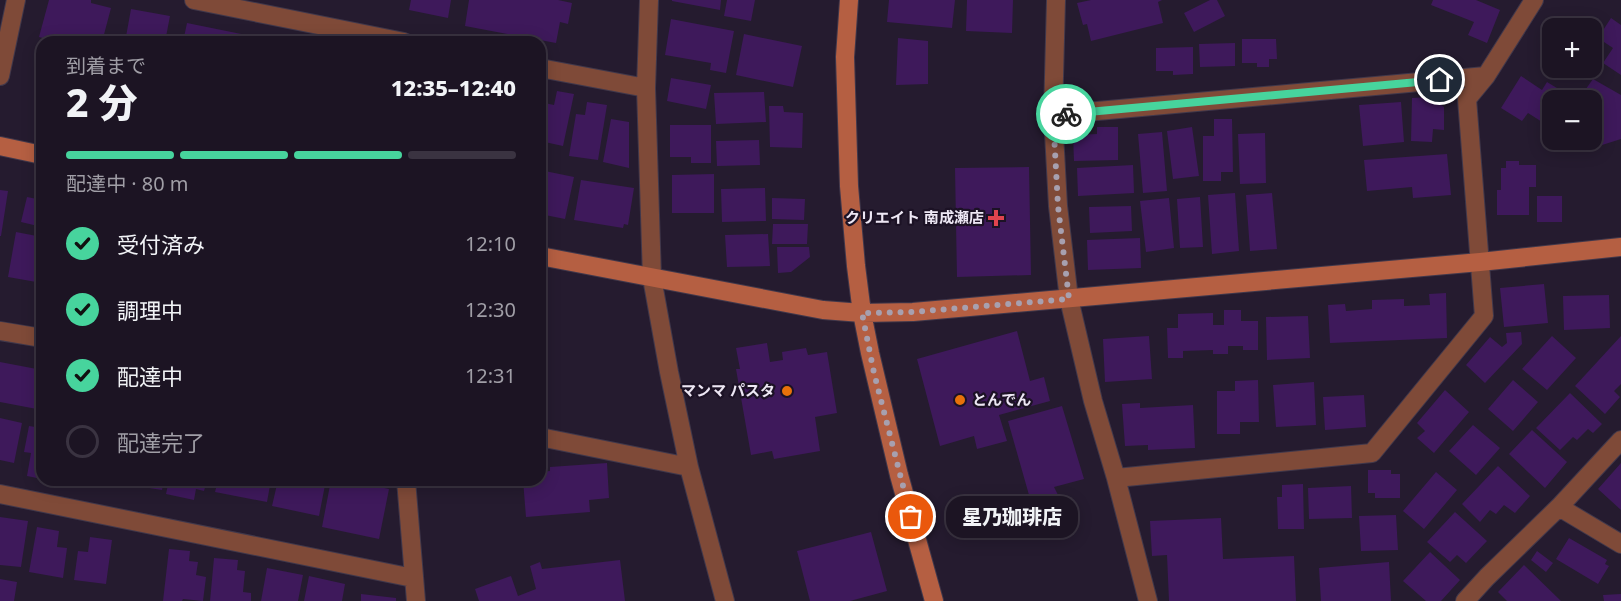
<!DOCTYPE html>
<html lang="ja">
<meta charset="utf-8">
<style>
body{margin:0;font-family:"Noto Sans","Noto Sans JP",sans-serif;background:#292130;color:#f1f3f6;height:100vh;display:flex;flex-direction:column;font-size:22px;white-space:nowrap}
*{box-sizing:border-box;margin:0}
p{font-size:20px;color:#a09ea6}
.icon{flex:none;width:33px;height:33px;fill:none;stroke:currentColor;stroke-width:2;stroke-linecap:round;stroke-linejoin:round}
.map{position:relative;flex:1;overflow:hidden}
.drawer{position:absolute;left:36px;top:36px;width:510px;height:450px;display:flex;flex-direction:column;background:#1c1423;border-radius:18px;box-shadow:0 3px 15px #0003,0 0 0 2px #3a3341}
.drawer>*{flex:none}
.fabs{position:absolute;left:1542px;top:18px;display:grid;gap:12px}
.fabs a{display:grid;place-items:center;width:60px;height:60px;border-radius:12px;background:#1c1423;box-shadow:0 3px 15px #0003,0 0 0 2px #3a3341;font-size:30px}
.pin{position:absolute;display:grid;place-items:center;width:51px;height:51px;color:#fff;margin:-26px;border:3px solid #fff;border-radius:50%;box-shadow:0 2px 6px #0007}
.courier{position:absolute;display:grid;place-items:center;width:60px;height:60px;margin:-30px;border:4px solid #47d49d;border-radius:50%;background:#fff;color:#222;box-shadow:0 2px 8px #0007}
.bubble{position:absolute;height:42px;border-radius:18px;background:#1c1423;box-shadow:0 3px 15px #0003,0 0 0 2px #3a3341;font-size:20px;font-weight:800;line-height:42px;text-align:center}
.overview em{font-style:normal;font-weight:800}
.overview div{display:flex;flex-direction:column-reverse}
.overview{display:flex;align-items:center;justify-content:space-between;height:102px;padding:0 30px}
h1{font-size:39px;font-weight:800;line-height:45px}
.bar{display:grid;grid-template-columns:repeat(4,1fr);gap:9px 6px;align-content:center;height:72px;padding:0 30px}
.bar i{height:8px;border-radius:4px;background:#3a3341}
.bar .on{background:#47d49d}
.bar p{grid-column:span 4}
ol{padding:0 30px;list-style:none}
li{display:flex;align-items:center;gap:18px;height:66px}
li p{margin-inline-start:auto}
li .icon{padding:6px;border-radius:50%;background:#47d49d;color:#111;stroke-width:4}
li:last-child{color:#a09ea6}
li i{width:33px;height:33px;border:3px solid #3a3341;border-radius:50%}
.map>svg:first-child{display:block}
</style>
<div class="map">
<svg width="1621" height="601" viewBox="0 0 1621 601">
<rect width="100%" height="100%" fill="#251b2f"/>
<path fill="#3e195b" d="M49 0H91V3L111 8 102 42H58L39 37Z
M411 0H451L448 18 409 10Z
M469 0H558L572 3 568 24 560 22 556 43 465 26Z
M672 0H721L720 10 672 1Z
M727 0H755L751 21 724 16Z
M889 0H955L952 28 887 22Z
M967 0H1013L1012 33 966 31Z
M1091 0H1162L1158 2 1163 23 1091 41 1087 24 1083 25 1077 3Z
M1210 0H1217L1225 16 1194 32 1184 13Z
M1433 0H1476L1500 10 1487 43 1468 35 1474 22 1431 5Z
M131 9 170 16 165 42H125Z
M1611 18 1621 25V75L1603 63 1613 48 1598 38Z
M671 19 734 31 726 73 710 70 711 63 665 55Z
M187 23 275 41V42H183Z
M744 34 802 46 793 87 736 75Z
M898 38 928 41V84L896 85Z
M1242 39H1276L1277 59H1269V67H1257V63H1242Z
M1235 43V66L1200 67 1199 44Z
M1193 47V74L1173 75V71H1156V48Z
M1521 76 1542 90 1547 82 1570 96 1567 100H1552V123L1550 127 1528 113 1522 121 1501 108Z
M671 78 711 85 706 109 667 101Z
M1593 79 1621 95V139L1602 145 1592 140V100H1578Z
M557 91 574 94 563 146 540 141V102L554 105Z
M764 92 766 122 716 124 714 93Z
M1430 97 1444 107V130L1433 129 1432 142 1411 141 1412 98Z
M587 102 607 105 598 160 569 156 576 114 585 115Z
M1401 102 1404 142 1363 146 1359 105Z
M769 106H783L784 112 803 113 802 148 770 147Z
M611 119 629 122V168L603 162Z
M1214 119H1232L1233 172H1221V181H1203V136H1214Z
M670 125H711V163H691V157H670Z
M1097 127H1118V160L1074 161 1073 135 1097 134Z
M1192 127 1199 176 1173 179 1167 131Z
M1162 132 1167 191 1143 193 1138 134Z
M1265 133 1266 183 1240 184 1238 134Z
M759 140 760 165 717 166 716 141Z
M1447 154 1451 195 1413 198 1412 187 1367 191 1364 160Z
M1506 161H1519V165H1536V187H1529V215H1497V190H1501V168H1506Z
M1133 165 1134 193 1078 196 1077 168Z
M1029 167 1031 275 957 277 955 168Z
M540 170 574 177 565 219 540 214Z
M714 174V213H672V175Z
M581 180 634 188 628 225 624 224 623 228 574 220Z
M765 188 766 221 722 222 721 189Z
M0 190 8 191 1 236H0Z
M1235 193 1239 251 1212 254 1208 195Z
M1272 193 1277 249 1250 251 1246 195Z
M1537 196H1562V222H1537Z
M27 197 42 200V227L21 222Z
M1200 197 1203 247 1180 248 1177 199Z
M772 198 805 199 804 220 772 219Z
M1169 198 1174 248 1146 252 1140 201Z
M1131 206 1132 231 1090 233 1089 207Z
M773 224H808L807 244H772Z
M16 232 42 237V283L8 277Z
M768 234 770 266 727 267 725 235Z
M1140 238 1141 268 1088 270 1087 240Z
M777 247H809L810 257 791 272 778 273Z
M1544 284 1548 323 1504 327 1500 288Z
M1446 293 1447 338 1330 343 1328 305 1345 304 1346 311 1372 309V300L1404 299V306L1430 305 1429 294Z
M1609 295 1610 328 1564 330 1563 296Z
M1224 310H1241V321H1258V350H1243V346H1228V354H1213V350L1183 351V358H1168L1167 328H1178V314L1213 313V325H1224Z
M1308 316 1310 358 1267 360 1266 317Z
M1017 331 1030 381 1044 377 1050 401 999 415 1007 441 977 449 974 436 940 446 917 359Z
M1521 332 1522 344 1485 383 1466 365 1490 337 1502 347 1507 343 1506 333Z
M1149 336 1152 379 1105 382 1103 339Z
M1552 336 1576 358 1547 390 1522 369Z
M1621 336V384L1614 391 1620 397 1605 414 1575 386Z
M767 343 770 362 783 360 782 352 806 348 808 355 827 352 837 413 815 417 820 451 774 459 772 451 751 455 736 369H740L736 348Z
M0 362 42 370V410L0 402Z
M1258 380 1259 422H1240V434H1217V391H1235V381Z
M1513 380 1538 402 1513 431 1488 409Z
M1314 382 1316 425 1276 427 1273 385Z
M1445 390 1469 412 1434 453 1417 438 1425 431 1417 423Z
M1570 393 1602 424 1593 433 1588 429 1577 440 1573 437 1560 450 1536 428Z
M1364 395 1366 427 1325 430 1323 397Z
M1140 403V408L1193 405 1195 448 1148 450V445L1125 446 1122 404Z
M1062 406 1084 479 1054 487 1058 495 1031 502 1008 421Z
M0 418 22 423 14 463 0 460Z
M1473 425 1500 448 1476 475 1449 451Z
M29 426 42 428V479L27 476 31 453 24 452Z
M1532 430 1567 462 1545 488 1509 454Z
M607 463 609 498 589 500 590 512 526 517 523 480H540V472L550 471V467Z
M1621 463V510L1598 489Z
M1498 466 1530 496 1515 513 1504 505 1496 514 1490 510 1480 522 1462 504Z
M1368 470H1391V474H1400V498H1375V493H1368Z
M1436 472 1457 490 1424 529 1403 511Z
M97 480H117L116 486 97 483Z
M131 480H164L162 490 130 485Z
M169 480H207L204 491 196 489 194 500 166 494Z
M218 480H271L267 502 215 492Z
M278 480H326L319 516 272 506Z
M331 480H346L389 489 379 539 322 527Z
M1303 484 1304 529H1278L1277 497H1282V485Z
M1351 486 1352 518 1309 519 1308 488Z
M1455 512 1487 541 1466 563 1457 555 1450 562 1427 542Z
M1396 515 1398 550 1361 551 1359 516Z
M0 517 28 521 21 567 0 565Z
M1221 518 1223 559 1294 556 1296 601H1169L1167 555 1152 556 1150 521Z
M37 527 59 531 57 547 67 548 63 578 29 572Z
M871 532 887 591 850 601H810L797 551Z
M90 537 112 540 106 584 74 580 78 551 88 552Z
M1569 538 1607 560 1605 564 1609 566 1598 584 1556 559Z
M169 549 190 551 189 561 198 562 196 575 206 577 203 601 183 599 182 601H163Z
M1537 551 1553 563 1546 572 1531 560Z
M1430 552 1460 580 1441 601H1426L1403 581Z
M214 558 238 560 237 570 245 571 243 592 251 593V601H210Z
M620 560 625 601H479L475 589 511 576 518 596 536 589 530 566 540 562 542 569Z
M1389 562 1391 601H1321L1319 568Z
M1524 565 1561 601H1507L1498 592Z
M267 568 303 575 298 601H261Z
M309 576 345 584 342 601H304Z
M0 579 17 582 14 601H0Z
M361 594 396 598V601H361Z
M1621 594V601H1604L1603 595Z"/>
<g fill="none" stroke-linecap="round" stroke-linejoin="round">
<g stroke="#41384b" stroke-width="20">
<path id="street" d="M194 0 404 42
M649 0 646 88 652 278 669 372 689 467 725 601
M1056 0 1053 115 1058 206 1069 299 1093 401 1116 478 1148 601
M540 68 646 88
M0 76 16 0
M1053 115 1486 76
M0 331 42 338
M540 437 689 467
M1116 478 1372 453 1484 316 1467 99 1486 76 1534 0
M406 480 416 601
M0 494 413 578
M1559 507 1621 544
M1465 601 1487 577 1559 507 1621 440"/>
</g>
<g stroke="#41384b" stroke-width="20">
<path id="secondary" d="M849 0 845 57 849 186 856 266 862 313 870 353 899 475 934 601
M0 146 42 155
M540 256 823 310 862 313 913 312 1480 262 1621 247"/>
</g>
<use href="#street" stroke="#7f4a38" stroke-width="18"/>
<use href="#secondary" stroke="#b55f42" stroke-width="18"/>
</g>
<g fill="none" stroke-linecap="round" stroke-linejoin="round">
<path stroke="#a7a0af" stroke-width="6" stroke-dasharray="0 10.8" d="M911 517 874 373 862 313 913 312 1069 299 1058 206 1053 115 1066 114"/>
<path stroke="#47d49d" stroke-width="8" d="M1066 114 1440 80"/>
</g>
<path fill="#e0444e" stroke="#1c1225" stroke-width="2" d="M993 209h6v6h6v6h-6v6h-6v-6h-6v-6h6z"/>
<g fill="#e8710a" stroke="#1c1225" stroke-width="2">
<circle cx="787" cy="391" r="6"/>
<circle cx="960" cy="400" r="6"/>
</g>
<g text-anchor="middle" stroke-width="4.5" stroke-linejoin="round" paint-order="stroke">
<g font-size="15" font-weight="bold" fill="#ede7f4" stroke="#1c1225" text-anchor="end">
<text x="984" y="223">クリエイト 南成瀬店</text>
<text x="775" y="396">マンマ パスタ</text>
<text x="972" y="405" text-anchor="start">とんでん</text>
</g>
</g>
</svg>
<div class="fabs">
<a>+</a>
<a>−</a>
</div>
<div class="pin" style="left:911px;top:517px;background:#ea580c"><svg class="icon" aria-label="bag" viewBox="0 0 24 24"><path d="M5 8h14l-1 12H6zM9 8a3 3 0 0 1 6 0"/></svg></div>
<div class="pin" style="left:1440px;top:80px;background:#1f2937"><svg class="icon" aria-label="home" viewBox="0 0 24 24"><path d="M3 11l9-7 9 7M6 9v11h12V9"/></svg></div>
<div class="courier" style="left:1066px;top:114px"><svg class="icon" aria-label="bike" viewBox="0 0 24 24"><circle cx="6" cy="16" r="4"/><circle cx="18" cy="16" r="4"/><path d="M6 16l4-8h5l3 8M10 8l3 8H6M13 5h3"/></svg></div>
<div class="bubble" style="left:946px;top:496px;width:132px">星乃珈琲店</div>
<section class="drawer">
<div class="overview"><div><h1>2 分</h1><p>到着まで</p></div><em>12:35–12:40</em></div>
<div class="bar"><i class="on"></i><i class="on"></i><i class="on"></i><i></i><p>配達中 · 80 m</p></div>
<ol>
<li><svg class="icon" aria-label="check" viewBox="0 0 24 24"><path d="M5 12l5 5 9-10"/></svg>受付済み<p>12:10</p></li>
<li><svg class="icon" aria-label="check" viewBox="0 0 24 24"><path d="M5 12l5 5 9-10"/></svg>調理中<p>12:30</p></li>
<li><svg class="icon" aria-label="check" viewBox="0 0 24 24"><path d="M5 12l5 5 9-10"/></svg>配達中<p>12:31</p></li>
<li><i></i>配達完了</li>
</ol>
</section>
</div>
